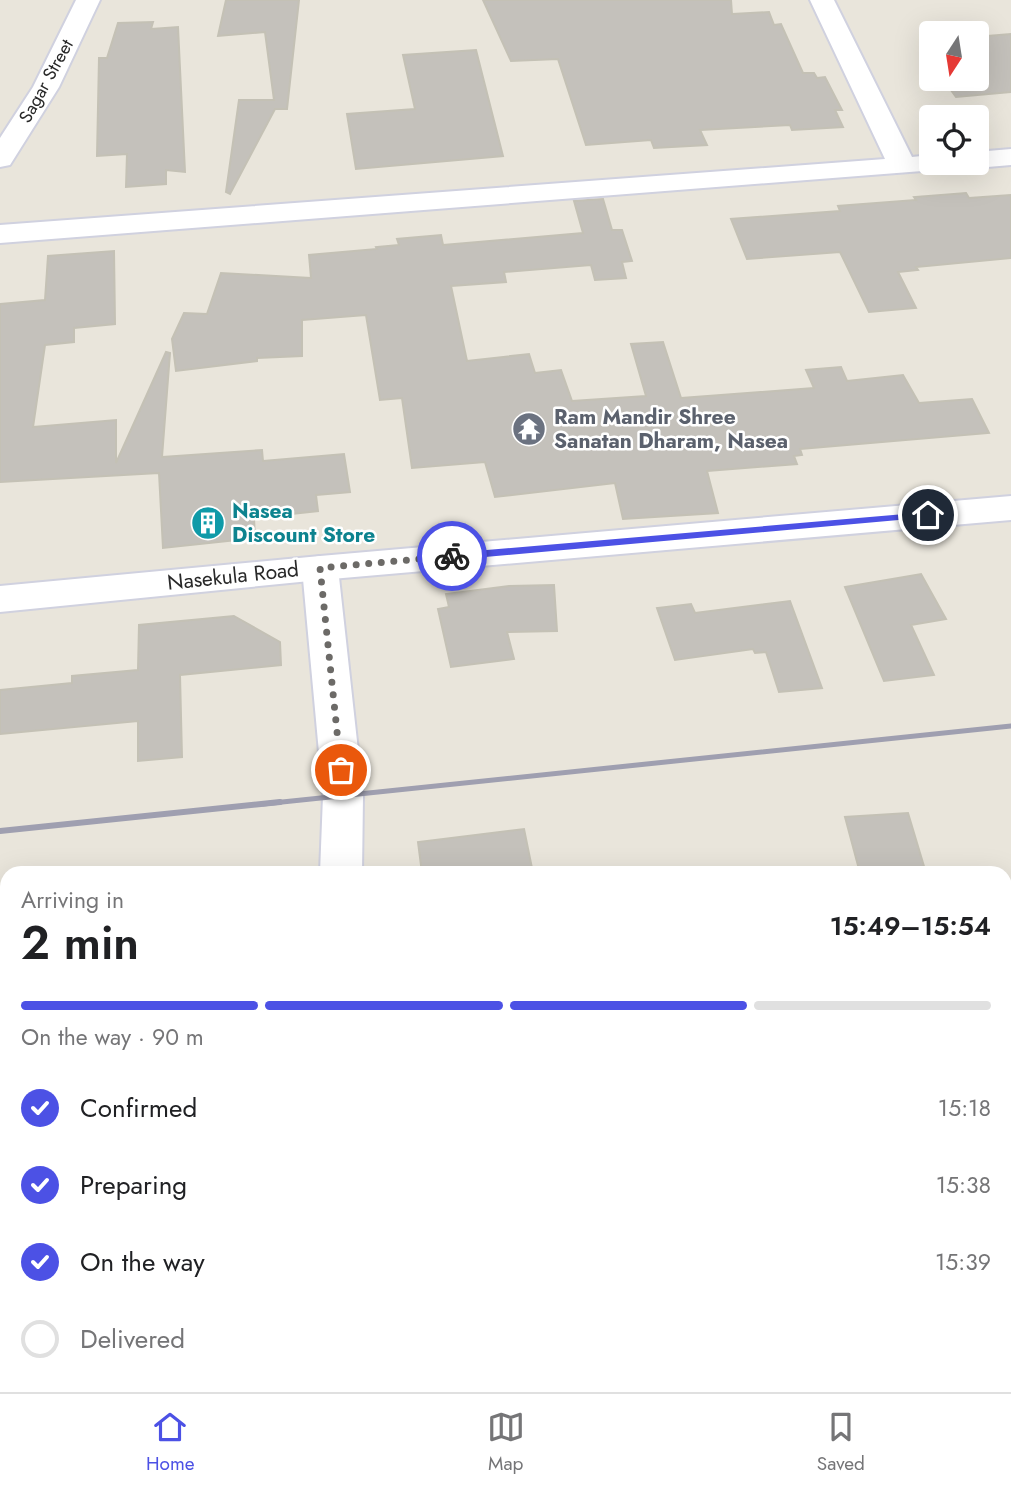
<!DOCTYPE html>
<meta charset="utf-8">
<style>
body{margin:0;font-family:Jost,sans-serif;background:#f2f2f2;color:#202124;height:100vh;display:flex;flex-direction:column;font-size:26px;white-space:nowrap}
*{box-sizing:border-box;margin:0}
p{font-size:23px;color:#757577}
.icon{flex:none;width:38px;height:38px;fill:none;stroke:currentColor;stroke-width:2;stroke-linecap:round;stroke-linejoin:round}
.map{position:relative;flex:1;overflow:hidden}
.sheet{position:absolute;left:0px;top:866px;width:1012px;height:527px;display:flex;flex-direction:column;background:#fff;border-radius:21px 21px 0 0;box-shadow:0 7px 28px #0002}
.sheet>*{flex:none}
.needle{width:46px;rotate:192deg}
.tools{position:absolute;left:919px;top:21px;display:grid;gap:14px}
.tools a{display:grid;place-items:center;width:70px;height:70px;border-radius:7px;background:#fff;box-shadow:0 7px 28px #0002;font-size:35px}
.pin{position:absolute;display:grid;place-items:center;width:60px;height:60px;color:#fff;margin:-30px;border:4px solid #fff;border-radius:50%;box-shadow:0 2px 7px #0007}
.courier{position:absolute;display:grid;place-items:center;width:70px;height:70px;margin:-35px;border:5px solid #4c51e5;border-radius:50%;background:#fff;color:#222;box-shadow:0 2px 9px #0007}
.overview em{font-style:normal;font-weight:600}
.overview div{display:flex;flex-direction:column-reverse}
.overview{display:flex;align-items:center;justify-content:space-between;height:119px;padding:0 21px}
h1{font-size:46px;font-weight:600;line-height:52px}
.bar{display:grid;grid-template-columns:repeat(4,1fr);gap:10px 7px;align-content:center;height:84px;padding:0 21px}
.bar i{height:9px;border-radius:5px;background:#e0e0e0}
.bar .current{background:#4c51e5}
.bar p{grid-column:span 4}
ol{padding:0 21px;list-style:none}
li{display:flex;align-items:center;gap:21px;height:77px}
li p{margin-inline-start:auto}
li .icon{padding:7px;border-radius:50%;background:#4c51e5;color:#fff;stroke-width:4}
li:last-child{color:#757577}
li i{width:38px;height:38px;border:4px solid #e0e0e0;border-radius:50%}
.dock{display:flex;justify-content:space-around;align-items:center;height:98px;border-top:2px solid #e0e0e0;background:#fff;font-size:19px;color:#757577}
.dock a{display:grid;justify-items:center;gap:4px}
.dock .current{color:#4c51e5}
.map>svg:first-child{display:block}
</style>
<div class="map">
<svg width="1011" height="1392" viewBox="0 0 1011 1392">
<rect width="100%" height="100%" fill="#e9e5db"/>
<path fill="#c4c1bb" stroke="#c4c1b5" stroke-width="2" d="M226 0H299L287 109H275L230 194 226 192 239 100H274L265 32 218 36Z
M483 0H731L732 14 769 12 774 25 781 24 803 73H814L817 78 825 77 842 110H835L843 127 792 130 790 125 700 130 707 145 654 148 651 140 586 145 558 59 511 61Z
M153 22 151 29 178 27 185 172 166 170V184L126 187 127 154 97 156 99 58H107L118 23Z
M1011 34V92L956 97 943 79H976V37Z
M476 50 503 156 356 169 347 114 415 109 403 55Z
M966 193 969 198 1011 195V258L916 267 918 270 898 272 916 308 869 312 840 252 747 259 731 219 840 211 838 206 916 200 914 197Z
M603 199 612 230H622L632 261 622 262 626 278 595 280 591 265 504 272 506 282 451 286 467 361 529 354 535 373 561 370 572 401 646 396 631 344 663 342 681 398 814 388 806 370 841 367 847 381 903 375 919 403 972 399 989 433 800 449 802 455 794 456 797 464 707 471 718 513 623 519 615 483 495 497 485 462 412 468 402 398 380 400 366 315 302 320V356L257 358V361L176 371 172 339 184 313 207 314 221 273 311 278 309 255 377 249 376 247 399 245 397 239 441 235 443 245 583 233 574 201Z
M114 251 115 324 74 328V342L45 345 33 427 116 420V463L166 352 170 353 162 457 262 450 263 461 344 454 350 492 316 495 318 511 254 518 255 538 163 548 159 473 0 482V304L45 300 48 256Z
M921 574 946 619 911 625 934 675 884 681 845 587Z
M554 585 557 631 507 632 514 659 451 667 438 609 449 607 446 594 509 586Z
M790 601 822 688 779 692 766 652 755 653 753 649 675 660 657 608 691 604 695 613Z
M234 616 280 642 281 665 180 675 182 757 138 761V721L0 734V690L72 683V676L138 670 139 625Z
M908 813 926 873H860L845 817Z
M524 829 533 873H422L418 842Z"/>
<g fill="none" stroke-linecap="round" stroke-linejoin="round">
<g stroke="#d0d1df" stroke-width="4">
<path id="street" d="M76 0H100L59 87 10 165 0 167V138L33 87Z
M810 0H834L912 157 931 155V163H952L948 169 0 243V225L885 159Z
M1011 149V165L976 168 964 163H976V152Z
M320 556 333 559 338 568 363 796 362 873H320L323 796 302 568 307 559Z
M1011 1009V1049L1004 1050V1010Z
M7 1108V1152L0 1153V1109Z
M1004 1277 1011 1280V1332L1004 1330Z
M341 1386H393V1392H341Z"/>
</g>
<g stroke="#d0d1df" stroke-width="4">
<path id="secondary" d="M1011 496V520L320 580 0 612V586L320 556Z"/>
</g>
<use href="#street" fill="#fff" fill-rule="evenodd"/>
<use href="#secondary" fill="#fff" fill-rule="evenodd"/>
<path stroke="#9f9fb0" stroke-width="5" d="M263 804 1011 726"/>
<path stroke="#9f9fb0" stroke-width="6" d="M0 831 280 802"/>
</g>
<path fill="#4c51e5" d="M928 512 933 515 932 517 452 560 447 556 452 553Z"/>
<g fill="none" stroke-linecap="round" stroke-linejoin="round">
<path stroke="#6c6a67" stroke-width="7" stroke-dasharray="0 12.6" d="M341 770 320 568 452 556"/>
</g>
<defs>
<g id="temple-disc" transform="scale(1.75)"><circle r="9.5" fill="#6b7280" stroke="#fff"/><path d="M0-6L5-2H3V0L6.5 2.5H4V6H1.5V3h-3V6H-4V2.5H-6.5L-3 0V-2H-5Z" fill="#fff"/></g>
<g id="building-disc" transform="scale(1.75)"><circle r="9.5" fill="#0f9aa8" stroke="#fff"/><path d="M-4-6H4V6H1V3H-1V6H-4ZM-2.5-4.3h1.7v1.8h-1.7ZM.8-4.3h1.7v1.8H.8ZM-2.5-1h1.7V.8h-1.7ZM.8-1h1.7V.8H.8Z" fill="#fff"/></g>
</defs>
<g fill-rule="evenodd">
<use href="#temple-disc" x="529" y="429"/>
<use href="#building-disc" x="208" y="523"/>
</g>
<g text-anchor="middle" stroke-width="5" stroke-linejoin="round" paint-order="stroke">
<g font-size="18" fill="#282828" stroke="#fff">
<text transform="translate(46 81) rotate(-61)" y="6">Sagar Street</text>
</g>
<g font-size="21" font-weight="bold" fill="#5b616d" stroke="#fff" text-anchor="start">
<text x="554" y="424">Ram Mandir Shree<tspan x="554" dy="24">Sanatan Dharam, Nasea</tspan></text>
</g>
<g font-size="21" font-weight="bold" fill="#0d838f" stroke="#fff" text-anchor="start">
<text x="232" y="518">Nasea<tspan x="232" dy="24">Discount Store</tspan></text>
</g>
<g font-size="21" fill="#282828" stroke="#fff">
<text transform="translate(233 576) rotate(-6)" y="7">Nasekula Road</text>
</g>
</g>
</svg>
<div class="tools">
<a><svg class="needle" viewBox="-14 -14 28 28"><path d="M0-13l5 13h-10z" fill="#e53935"/><path d="M0 13l5-13h-10z" fill="#757577"/></svg></a>
<a><svg class="icon" aria-label="locate" viewBox="0 0 24 24"><circle cx="12" cy="12" r="6"/><path d="M12 2v4M12 18v4M2 12h4M18 12h4"/></svg></a>
</div>
<div class="pin" style="left:341px;top:770px;background:#ea580c"><svg class="icon" aria-label="bag" viewBox="0 0 24 24"><path d="M5 8h14l-1 12H6zM9 8a3 3 0 0 1 6 0"/></svg></div>
<div class="pin" style="left:928px;top:515px;background:#1f2937"><svg class="icon" aria-label="home" viewBox="0 0 24 24"><path d="M3 11l9-7 9 7M6 9v11h12V9"/></svg></div>
<div class="courier" style="left:452px;top:556px"><svg class="icon" aria-label="bike" viewBox="0 0 24 24"><circle cx="6" cy="16" r="4"/><circle cx="18" cy="16" r="4"/><path d="M6 16l4-8h5l3 8M10 8l3 8H6M13 5h3"/></svg></div>
<section class="sheet">
<div class="overview"><div><h1>2 min</h1><p>Arriving in</p></div><em>15:49–15:54</em></div>
<div class="bar"><i class="current"></i><i class="current"></i><i class="current"></i><i></i><p>On the way · 90 m</p></div>
<ol>
<li><svg class="icon" aria-label="check" viewBox="0 0 24 24"><path d="M5 12l5 5 9-10"/></svg>Confirmed<p>15:18</p></li>
<li><svg class="icon" aria-label="check" viewBox="0 0 24 24"><path d="M5 12l5 5 9-10"/></svg>Preparing<p>15:38</p></li>
<li><svg class="icon" aria-label="check" viewBox="0 0 24 24"><path d="M5 12l5 5 9-10"/></svg>On the way<p>15:39</p></li>
<li><i></i>Delivered</li>
</ol>
</section>
</div>
<nav class="dock">
<a class="current"><svg class="icon" aria-label="home" viewBox="0 0 24 24"><path d="M3 11l9-7 9 7M6 9v11h12V9"/></svg>Home</a>
<a><svg class="icon" aria-label="map" viewBox="0 0 24 24"><path d="M3 6l6-2 6 2 6-2v14l-6 2-6-2-6 2zM9 4v14M15 6v14"/></svg>Map</a>
<a><svg class="icon" aria-label="saved" viewBox="0 0 24 24"><path d="M7 4h10v16l-5-4-5 4z"/></svg>Saved</a>
</nav>
